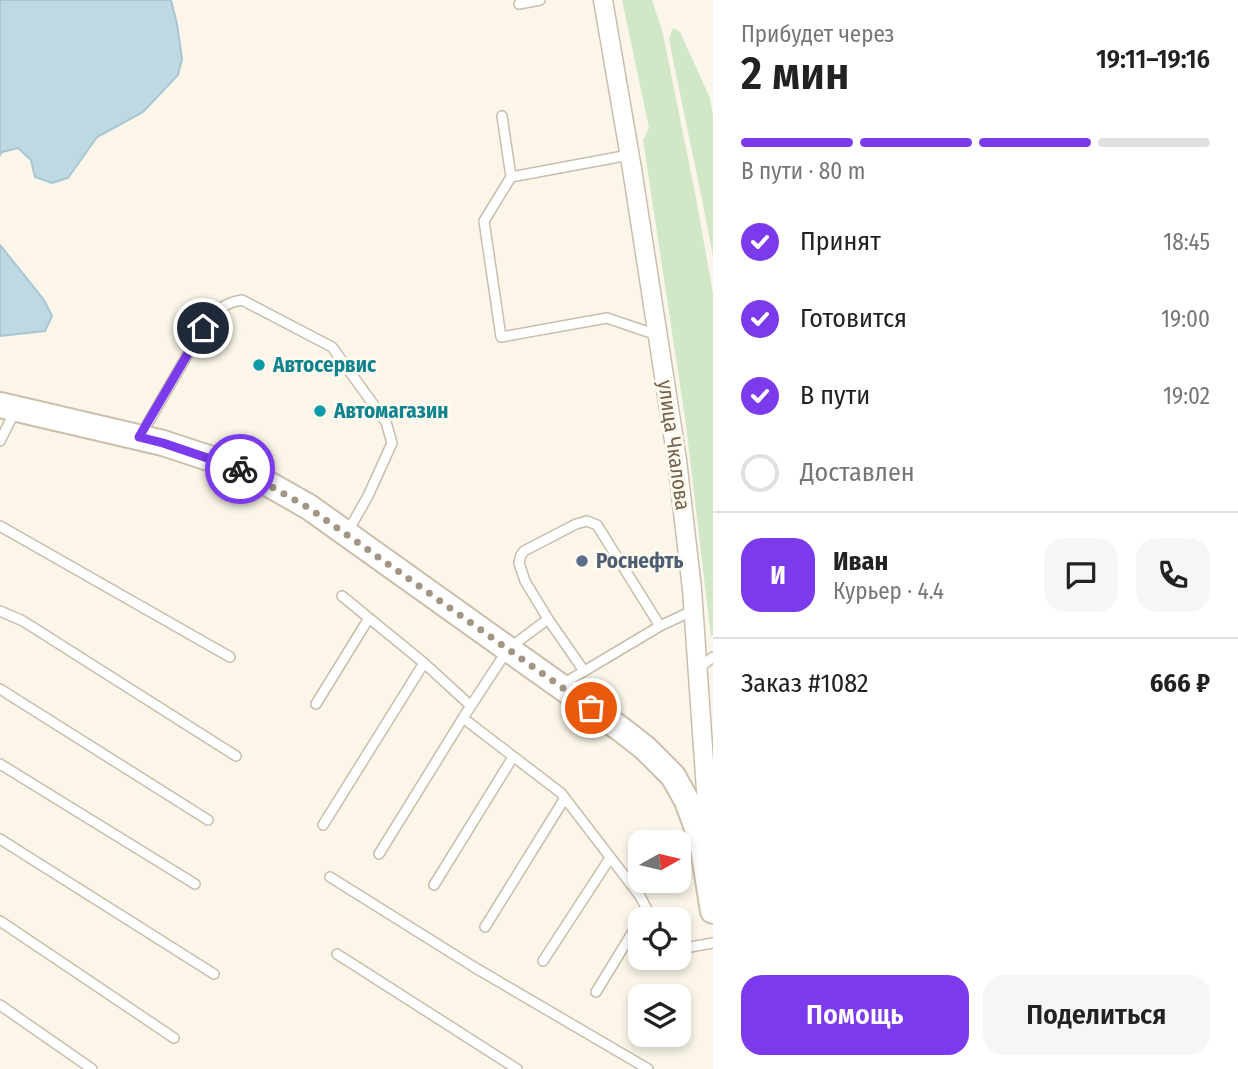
<!DOCTYPE html>
<html lang="ru">
<meta charset="utf-8">
<style>
body{margin:0;font-family:"Fira Sans Condensed",sans-serif;background:#f6f6f6;color:#222;height:100vh;display:flex;flex-direction:column;font-size:26px;white-space:nowrap}
*{box-sizing:border-box;margin:0}
p{font-size:23px;color:#767676}
.icon{flex:none;width:38px;height:38px;fill:none;stroke:currentColor;stroke-width:2;stroke-linecap:round;stroke-linejoin:round}
.map{position:relative;flex:1;overflow:hidden}
.side{display:flex;flex-direction:column;background:#fff;width:525px}
.side>*{flex:none}
.needle{width:46px;rotate:82deg}
.controls{position:absolute;left:628px;top:830px;display:grid;gap:14px}
.controls a{display:grid;place-items:center;width:63px;height:63px;border-radius:14px;background:#fff;box-shadow:0 4px 10px #0003;font-size:35px}
.pin{position:absolute;display:grid;place-items:center;width:60px;height:60px;color:#fff;margin:-30px;border:4px solid #fff;border-radius:50%;box-shadow:0 2px 7px #0007}
.courier{position:absolute;display:grid;place-items:center;width:70px;height:70px;margin:-35px;border:5px solid #7c3aed;border-radius:50%;background:#fff;color:#222;box-shadow:0 2px 9px #0007}
.overview em{font-style:normal;font-weight:600}
.overview div{display:flex;flex-direction:column-reverse}
.overview{display:flex;align-items:center;justify-content:space-between;height:119px;padding:0 28px}
h1{font-size:46px;font-weight:600;line-height:52px}
.bar{display:grid;grid-template-columns:repeat(4,1fr);gap:10px 7px;align-content:center;height:84px;padding:0 28px}
.bar i{height:9px;border-radius:5px;background:#e0e0e0}
.bar .active{background:#7c3aed}
.bar p{grid-column:span 4}
.line{display:flex;align-items:center;gap:18px;padding:0 28px;border-top:2px solid #e0e0e0}
.line div{flex:1}
.round{display:grid;place-items:center;flex:none;width:74px;height:74px;border-radius:21px;background:#f6f6f6}
ol{padding:0 28px;list-style:none}
li{display:flex;align-items:center;gap:21px;height:77px}
li p{margin-inline-start:auto}
li .icon{padding:7px;border-radius:50%;background:#7c3aed;color:#fff;stroke-width:4}
li:last-child{color:#767676}
li i{width:38px;height:38px;border:4px solid #e0e0e0;border-radius:50%}
.action{display:flex;gap:14px;margin-top:auto;padding:14px 28px}
.action a{flex:1;height:80px;border-radius:21px;background:#7c3aed;color:#fff;font-size:28px;font-weight:600;line-height:80px;text-align:center}
.action a+a{background:#f6f6f6;color:#222}
main{display:flex;flex:1;min-height:0}
.map>svg:first-child{display:block}
</style>
<main>
<div class="map">
<svg width="713" height="1069" viewBox="0 0 713 1069">
<rect width="100%" height="100%" fill="#fbf6e9"/>
<path fill="#d0e8c8" d="M622 0H652L663 34 695 193 713 293V635L711 637 686 425 643 140 649 128Z
M673 28 680 32 710 98 713 116V257C700 184 683 112 669 39Z"/>
<path fill="#bfd9e3" stroke="#a6c6d4" stroke-width="2" d="M0 0H171L177 24 182 59 178 75 143 112 97 137 68 178 52 183 35 177 31 160 18 148 2 152 0 155Z
M0 245 44 300 52 316 45 331 0 336Z"/>
<g fill="none" stroke-linecap="round" stroke-linejoin="round">
<g stroke="#c9beac" stroke-width="12">
<path id="lane" d="M519 4 540 0
M502 116 511 177
M629 155 511 177 484 221 501 337 607 318 657 335
M141 435 203 328C214 313 222 303 242 300L332 347 386 422 392 443 368 496 347 533
M0 441 15 411
M0 526 230 657
M342 596 424 663 471 706
M0 611 23 621 236 756
M548 619 508 649 463 718 561 793 640 896 652 919
M698 669 713 657
M584 671 548 619 525 581 519 563 521 555 524 551 576 524 587 521 597 525 660 626
M561 685 660 626 694 610
M0 689 208 820
M316 704 369 618
M0 764 195 884
M323 825 424 663
M0 839 214 974
M379 854 463 718
M330 877 474 967 648 1069
M434 885 513 757
M0 921 174 1038
M485 927 565 798
M679 949 713 943
M337 954 517 1069
M543 961 610 858
M596 992 640 920
M0 1005 92 1069"/>
</g>
<g stroke="#c9beac" stroke-width="21">
<path id="street" d="M603 0 632 169 677 460 692 589 710 848"/>
</g>
<g stroke="#cdbfab" stroke-width="28">
<path id="secondary" d="M0 405 163 443 242 469 309 507 508 649 622 730 645 748 673 776 687 801 702 842 713 911"/>
</g>
<use href="#lane" stroke="#fff" stroke-width="9"/>
<use href="#street" stroke="#fff" stroke-width="18"/>
<use href="#secondary" stroke="#fff" stroke-width="24"/>
</g>
<g fill="none" stroke-linecap="round" stroke-linejoin="round">
<path stroke="#a39584" stroke-width="7" stroke-dasharray="0 12.6" d="M240 469 309 508 591 708"/>
<path stroke="#7c3aed" stroke-width="9" d="M203 328 139 437 163 443 240 469"/>
</g>
<g fill="#0f9aa8" stroke="#fefaef" stroke-width="2.5">
<circle cx="259" cy="365" r="7"/>
<circle cx="320" cy="411" r="7"/>
</g>
<circle fill="#5c6f8a" stroke="#fefaef" stroke-width="2.5" cx="582" cy="561" r="7"/>
<g text-anchor="middle" stroke-width="6" stroke-linejoin="round" paint-order="stroke">
<g font-size="21" font-weight="bold" fill="#0d838f" stroke="#fefaef" text-anchor="start">
<text x="273" y="372">Автосервис</text>
<text x="334" y="418">Автомагазин</text>
</g>
<g font-size="21" fill="#73614e" stroke="#fefaef">
<text transform="translate(674 445) rotate(82)" y="7">улица Чкалова</text>
</g>
<g font-size="21" font-weight="bold" fill="#4e5e75" stroke="#fefaef" text-anchor="start">
<text x="596" y="568">Роснефть</text>
</g>
</g>
</svg>
<div class="controls">
<a><svg class="needle" viewBox="-14 -14 28 28"><path d="M0-13l5 13h-10z" fill="#e53935"/><path d="M0 13l5-13h-10z" fill="#767676"/></svg></a>
<a><svg class="icon" aria-label="locate" viewBox="0 0 24 24"><circle cx="12" cy="12" r="6"/><path d="M12 2v4M12 18v4M2 12h4M18 12h4"/></svg></a>
<a><svg class="icon" aria-label="layers" viewBox="0 0 24 24"><path d="M12 4l9 5-9 5-9-5zM3 14l9 5 9-5"/></svg></a>
</div>
<div class="pin" style="left:591px;top:708px;background:#ea580c"><svg class="icon" aria-label="bag" viewBox="0 0 24 24"><path d="M5 8h14l-1 12H6zM9 8a3 3 0 0 1 6 0"/></svg></div>
<div class="pin" style="left:203px;top:328px;background:#1f2937"><svg class="icon" aria-label="home" viewBox="0 0 24 24"><path d="M3 11l9-7 9 7M6 9v11h12V9"/></svg></div>
<div class="courier" style="left:240px;top:469px"><svg class="icon" aria-label="bike" viewBox="0 0 24 24"><circle cx="6" cy="16" r="4"/><circle cx="18" cy="16" r="4"/><path d="M6 16l4-8h5l3 8M10 8l3 8H6M13 5h3"/></svg></div>
</div>
<section class="side">
<div class="overview"><div><h1>2 мин</h1><p>Прибудет через</p></div><em>19:11–19:16</em></div>
<div class="bar"><i class="active"></i><i class="active"></i><i class="active"></i><i></i><p>В пути · 80 m</p></div>
<ol>
<li><svg class="icon" aria-label="check" viewBox="0 0 24 24"><path d="M5 12l5 5 9-10"/></svg>Принят<p>18:45</p></li>
<li><svg class="icon" aria-label="check" viewBox="0 0 24 24"><path d="M5 12l5 5 9-10"/></svg>Готовится<p>19:00</p></li>
<li><svg class="icon" aria-label="check" viewBox="0 0 24 24"><path d="M5 12l5 5 9-10"/></svg>В пути<p>19:02</p></li>
<li><i></i>Доставлен</li>
</ol>
<div class="line" style="height:126px"><b class="round" style="background:#7c3aed;color:#fff">И</b><div><b>Иван</b><p>Курьер · 4.4</p></div><a class="round"><svg class="icon" aria-label="chat" viewBox="0 0 24 24"><path d="M4 5h16v11H9l-5 4z"/></svg></a><a class="round"><svg class="icon" aria-label="phone" viewBox="0 0 24 24"><path d="M5 4h4l2 5-3 2q2 4 5 5l2-3 5 2v4C11 20 4 13 5 4z"/></svg></a></div>
<div class="line" style="height:91px"><div>Заказ #1082</div><b>666 ₽</b></div>
<div class="action"><a>Помощь</a><a>Поделиться</a></div>
</section>
</main>
